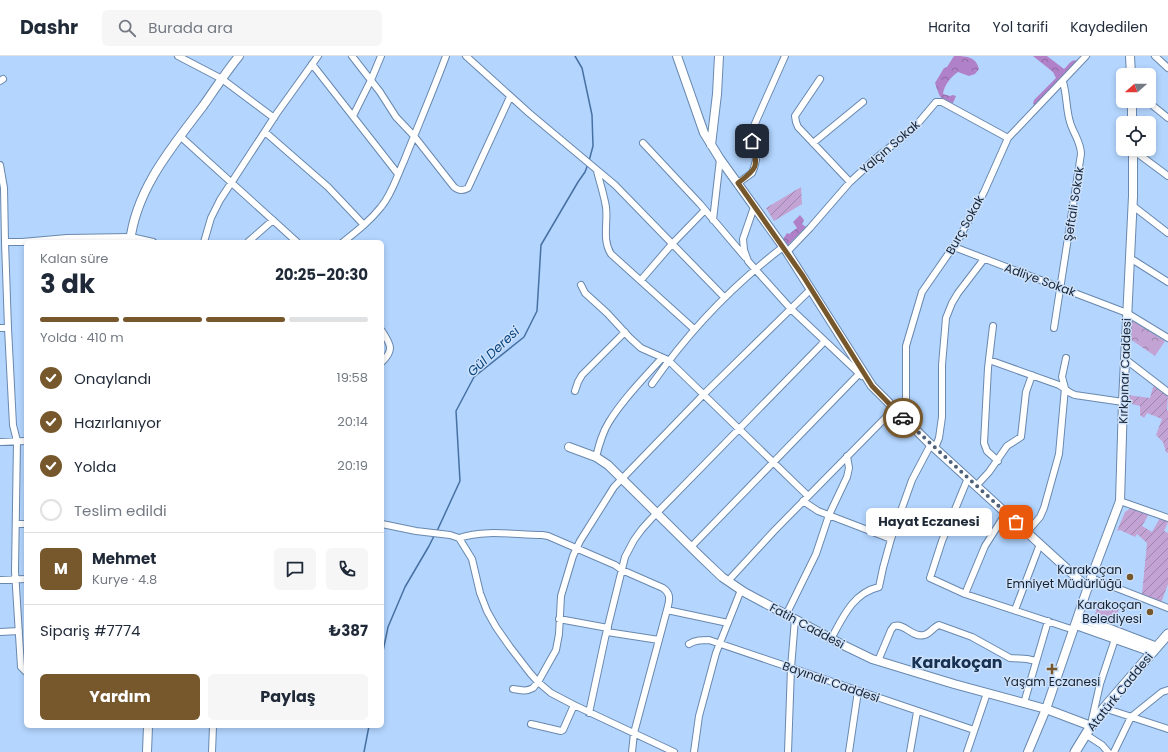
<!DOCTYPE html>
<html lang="tr">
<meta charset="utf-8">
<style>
body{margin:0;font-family:Poppins,sans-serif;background:#f6f6f7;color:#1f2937;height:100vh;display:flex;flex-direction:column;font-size:15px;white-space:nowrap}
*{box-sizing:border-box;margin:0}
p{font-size:13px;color:#747a83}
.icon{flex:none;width:22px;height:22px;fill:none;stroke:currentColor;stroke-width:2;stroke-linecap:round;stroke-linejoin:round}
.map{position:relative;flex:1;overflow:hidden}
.sheet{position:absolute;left:24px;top:184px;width:360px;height:488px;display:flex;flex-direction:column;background:#fff;border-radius:6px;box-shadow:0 2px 6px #0003}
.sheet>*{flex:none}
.needle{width:26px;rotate:249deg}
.fabs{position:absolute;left:1116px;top:12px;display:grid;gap:8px}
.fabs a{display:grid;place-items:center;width:40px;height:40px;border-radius:6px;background:#fff;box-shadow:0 2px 6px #0003;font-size:20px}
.pin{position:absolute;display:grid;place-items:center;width:34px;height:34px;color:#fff;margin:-17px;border-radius:8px;box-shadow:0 2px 6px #0006}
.courier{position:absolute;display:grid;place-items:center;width:40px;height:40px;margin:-20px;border:3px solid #77582d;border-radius:50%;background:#fff;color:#222;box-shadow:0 1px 5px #0007}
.bubble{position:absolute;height:28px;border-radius:6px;background:#fff;box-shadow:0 2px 6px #0003;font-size:13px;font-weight:700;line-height:28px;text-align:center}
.headline em{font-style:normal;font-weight:700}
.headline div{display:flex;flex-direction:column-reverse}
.headline{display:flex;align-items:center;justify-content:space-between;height:68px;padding:0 16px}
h1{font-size:26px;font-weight:700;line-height:30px}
.bar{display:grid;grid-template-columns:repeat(4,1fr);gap:6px 4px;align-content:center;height:48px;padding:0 16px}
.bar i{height:5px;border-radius:3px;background:#e0e1e3}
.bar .active{background:#77582d}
.bar p{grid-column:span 4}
.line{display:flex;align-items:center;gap:10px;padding:0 16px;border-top:1px solid #e0e1e3}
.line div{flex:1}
.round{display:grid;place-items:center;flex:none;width:42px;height:42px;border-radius:6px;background:#f6f6f7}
ol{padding:0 16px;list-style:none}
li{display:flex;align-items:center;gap:12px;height:44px}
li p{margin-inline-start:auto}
li .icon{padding:4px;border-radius:50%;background:#77582d;color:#fff;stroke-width:4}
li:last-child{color:#747a83}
li i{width:22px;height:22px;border:2px solid #e0e1e3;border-radius:50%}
.action{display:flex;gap:8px;margin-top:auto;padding:8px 16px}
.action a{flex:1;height:46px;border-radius:6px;background:#77582d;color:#fff;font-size:16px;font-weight:700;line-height:46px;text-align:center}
.action a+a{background:#f6f6f7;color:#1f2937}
header{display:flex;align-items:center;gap:24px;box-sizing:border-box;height:56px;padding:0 20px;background:#fff;border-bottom:1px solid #e0e1e3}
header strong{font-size:19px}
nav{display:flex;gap:22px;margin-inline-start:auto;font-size:14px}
.search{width:280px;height:36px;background:#f6f6f7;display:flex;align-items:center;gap:10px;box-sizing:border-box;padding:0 14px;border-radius:6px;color:#747a83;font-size:15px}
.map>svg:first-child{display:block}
</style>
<header>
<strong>Dashr</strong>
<div class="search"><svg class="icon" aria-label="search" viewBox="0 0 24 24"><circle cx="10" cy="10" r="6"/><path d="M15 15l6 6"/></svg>Burada ara</div>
<nav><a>Harita</a><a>Yol tarifi</a><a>Kaydedilen</a></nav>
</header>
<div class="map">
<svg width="1168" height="696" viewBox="0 0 1168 696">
<defs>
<pattern id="forest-crowns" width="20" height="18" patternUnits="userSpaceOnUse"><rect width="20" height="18" fill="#b081c8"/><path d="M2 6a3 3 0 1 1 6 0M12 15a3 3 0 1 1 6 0" fill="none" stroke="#8e69a3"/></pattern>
<pattern id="park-crowns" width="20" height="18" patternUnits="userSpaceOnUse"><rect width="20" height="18" fill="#c3a3d4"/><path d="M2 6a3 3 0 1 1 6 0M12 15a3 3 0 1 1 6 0" fill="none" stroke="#9d84ad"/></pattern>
<pattern id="garden-furrows" width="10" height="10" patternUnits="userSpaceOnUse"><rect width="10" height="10" fill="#c3a3d4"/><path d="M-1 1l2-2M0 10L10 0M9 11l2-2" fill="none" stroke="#9d84ad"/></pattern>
</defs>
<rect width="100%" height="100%" fill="#b3d5fe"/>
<path fill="url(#forest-crowns)" d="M954 0C965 0 976 0 979 13L975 18 969 20 958 16C951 21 944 29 943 38L950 40 953 39 956 40 953 47C939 45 939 38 935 27L944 12 947 11Z
M1033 0H1047L1064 13C1069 9 1071 2 1078 5L1035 49 1033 48 1034 44 1056 22 1053 16Z
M800 159 804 164 802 168 806 171 788 189 783 183 787 177 789 178 797 172 793 166Z"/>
<path fill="url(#park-crowns)" d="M1131 264 1165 285 1155 300 1130 283Z
M1099 546 1119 553 1114 565 1095 558Z"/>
<path fill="url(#garden-furrows)" d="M801 131 802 148 774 165 766 152Z
M1154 328 1168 339 1167 354 1168 355V397L1166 396 1163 386 1156 379 1162 363 1147 357 1144 362 1140 359V350L1128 347V339L1150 342Z
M1131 452H1134L1149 458 1142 470 1152 476 1160 462 1168 466 1164 475 1168 477V528L1161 547 1142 538 1147 487 1137 478 1135 481 1120 474 1117 475 1125 456Z"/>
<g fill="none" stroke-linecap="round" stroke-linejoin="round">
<path stroke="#4771a3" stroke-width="1.5" d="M575 0 582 12 592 59 593 90 589 105
M437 475 460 425 456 355 474 321 524 281 537 255 541 189 578 126 585 116 588 108
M382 600 388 571 405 531 429 490 435 478
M364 696 369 670"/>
<g stroke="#6988ae" stroke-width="8">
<path id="minor" d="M178 0 222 23 274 62
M352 0 380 36 396 61 414 80 454 131C459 135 463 135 468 132L510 41
M466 0 529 57 615 129 724 241
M1155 0 1168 12
M312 8 398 118
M820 23 795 60 796 66 798 71 850 126
M0 25 3 23
M1147 45 1168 62
M353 60 371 24 381 0
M265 76 328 131 364 169
M180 80 297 186
M643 87 700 148 745 201
M813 87 863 46
M1133 94 1168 120
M0 109 4 132 5 186
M597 115C600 127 604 139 606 151 608 167 602 184 611 198L694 273
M738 127 752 117 754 112 756 104 752 80 753 72 785 0
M1133 150 1168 177
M754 151 743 183 744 194 748 205 755 213 791 253 862 320
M713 164 720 103
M204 186 211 162 220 144 277 57 318 0
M248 186 273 164
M343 186C357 175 370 165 381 151 392 138 397 120 404 105 418 70 433 35 446 0
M954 191 1127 257 1168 282
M787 196 810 172 850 126 875 103 914 72 936 46H942L1008 82
M1130 202 1168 226
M641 224 672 188 705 154
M581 229 585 237 607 257 630 282 641 292 668 304 808 440
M993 270 988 312 984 387 987 395 998 405
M0 272H8L5 186H22L67 182 131 181 153 186
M8 272 13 369 17 385 15 515 21 611 26 616
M1054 272 1081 98C1081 86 1073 77 1070 66 1066 53 1067 39 1063 26
M382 275C390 288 395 293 382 306
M1125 303 1168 336
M989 304 1059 329C1065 332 1068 337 1075 339L1123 346
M652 328C689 275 732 230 783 191
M575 335 578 326 582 319 625 276
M906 364V290L922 236 958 184 984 136 1008 82 1086 0
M0 386 26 385
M935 392 939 382 942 361V309L946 262 952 247 958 237 984 203
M596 401C599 389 602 377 609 366 623 343 644 322 662 302
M968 422 942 485 930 522 965 538 1074 574
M976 430 989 416 1007 390 1021 381 1026 336 1032 319
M803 445 818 455 891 483 912 424 931 388
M1120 445 1168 462
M16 468H26
M382 468 416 475 450 479 459 482 472 503 480 537 487 555 496 571 510 591 530 617 538 626 551 637 574 649 674 696
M1027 476 1040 461 1044 452 1059 398 1065 332 1062 321 1066 302
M459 482C486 473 515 479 542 479L548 480 615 509 622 514 663 532C670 537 670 542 668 550L634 677 632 696
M691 491 859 318
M1091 522 1168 552
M0 524 26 523
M728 525 774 475 894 353
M965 538 985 490 1006 457
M667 554 728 567
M1015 554 1040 488
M786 559 816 498 829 459 847 421 849 412 847 400
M559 563 608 572
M0 576 19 575
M607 576 659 584
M831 583C843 561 853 537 879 531L883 512 891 483
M689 588C695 584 702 584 709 584L974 674
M878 605 891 574 894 570C905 567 912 582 924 579 930 578 933 571 939 569L972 581 1010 602 1027 603 1036 605
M513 633C520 634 526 636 533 632L538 626 556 594 559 578 561 540 573 500 580 485 614 431 704 338 811 233
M1024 647 1048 565
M1104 652 1168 673
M589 657 605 582 625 501 634 484 642 473 651 463 825 285
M531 668 561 675 563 674 574 649
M1091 668 1100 628 1115 583
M1085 678 1102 689 1108 696
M212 696 213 670
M694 696 699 660 716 597 741 534
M788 696 791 612 795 563
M849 696 858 635
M910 696 917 656
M967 696 987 637
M1114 696 1131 661 1162 636 1168 634"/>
</g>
<g stroke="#6988ae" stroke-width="10">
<path id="tertiary" d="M677 0 704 77 720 103 787 196 872 330 928 386 1088 532
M1130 0 1131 19
M1132 45V67
M711 89 717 38 719 0
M130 186C136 133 172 91 203 50 215 33 226 16 239 0
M569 391 596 401 608 409 701 501 722 521 744 536 843 589 872 603 954 628 1046 653 1091 670
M1079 561 1157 591
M1076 569 1152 596
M147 696 148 670
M1028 696 1046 653 1091 522 1120 445 1123 346 1133 140V93"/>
</g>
<g stroke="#6988ae" stroke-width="11">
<path id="secondary" d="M1075 696 1091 670 1104 652 1168 578"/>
</g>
<use href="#minor" stroke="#fff" stroke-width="6"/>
<use href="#tertiary" stroke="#fff" stroke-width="8"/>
<use href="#secondary" stroke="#fff" stroke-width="9"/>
</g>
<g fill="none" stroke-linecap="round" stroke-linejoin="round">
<path stroke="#4d6179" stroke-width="4" stroke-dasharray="0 7.2" d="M903 362 1016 466"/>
<path stroke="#77582d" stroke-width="5" d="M752 85C757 110 760 111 738 127L803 220 872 330 903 362"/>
</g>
<g fill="#77582d" stroke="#cde1fa" stroke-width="1.5">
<circle cx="1130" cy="521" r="4"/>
<circle cx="1150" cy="556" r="4"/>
<path d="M1050 607h4v4h4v4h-4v4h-4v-4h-4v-4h4z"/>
</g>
<g text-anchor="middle" stroke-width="3" stroke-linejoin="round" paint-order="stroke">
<g font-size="12" fill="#162231" stroke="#cde1fa">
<text transform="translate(890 91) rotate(-41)" y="4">Yalçın Sokak</text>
<text transform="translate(1074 148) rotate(-81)" y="4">Şeftali Sokak</text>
<text transform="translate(965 169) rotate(-61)" y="4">Burç Sokak</text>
<text transform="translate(1040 224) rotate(20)" y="4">Adliye Sokak</text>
<text transform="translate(1125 315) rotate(-88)" y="4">Kırkpınar Caddesi</text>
<text transform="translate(807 570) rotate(28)" y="4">Fatih Caddesi</text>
<text transform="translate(831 626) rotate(19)" y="4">Bayındır Caddesi</text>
<text transform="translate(1120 636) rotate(-51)" y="4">Atatürk Caddesi</text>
</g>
<g font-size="12" fill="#162231" stroke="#cde1fa" text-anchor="end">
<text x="1122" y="518">Karakoçan<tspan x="1122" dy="14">Emniyet Müdürlüğü</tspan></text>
<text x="1142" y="553">Karakoçan<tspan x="1142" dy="14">Belediyesi</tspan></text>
<text x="1052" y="630" text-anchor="middle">Yaşam Eczanesi</text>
</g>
<g font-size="13" font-style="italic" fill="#06427e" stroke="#cde1fa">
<text transform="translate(493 295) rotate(-43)" y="5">Gül Deresi</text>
</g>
<g font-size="16" font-weight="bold" fill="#163151" stroke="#cde1fa">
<text x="957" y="612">Karakoçan</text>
</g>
</g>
</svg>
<div class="fabs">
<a><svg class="needle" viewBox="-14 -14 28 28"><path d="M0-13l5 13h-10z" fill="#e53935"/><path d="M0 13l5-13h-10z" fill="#747a83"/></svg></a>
<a><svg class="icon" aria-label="locate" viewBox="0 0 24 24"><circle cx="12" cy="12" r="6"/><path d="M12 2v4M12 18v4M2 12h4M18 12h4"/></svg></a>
</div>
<div class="pin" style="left:1016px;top:466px;background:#ea580c"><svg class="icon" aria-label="bag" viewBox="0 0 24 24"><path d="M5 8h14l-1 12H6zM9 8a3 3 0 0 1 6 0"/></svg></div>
<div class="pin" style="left:752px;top:85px;background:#1f2937"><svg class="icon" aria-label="home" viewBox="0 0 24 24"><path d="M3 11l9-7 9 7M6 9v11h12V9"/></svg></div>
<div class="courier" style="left:903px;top:362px"><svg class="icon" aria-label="car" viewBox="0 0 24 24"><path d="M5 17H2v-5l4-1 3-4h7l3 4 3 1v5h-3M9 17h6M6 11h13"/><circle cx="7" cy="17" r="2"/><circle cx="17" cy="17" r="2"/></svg></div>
<div class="bubble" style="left:866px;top:452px;width:126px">Hayat Eczanesi</div>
<section class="sheet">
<div class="headline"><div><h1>3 dk</h1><p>Kalan süre</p></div><em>20:25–20:30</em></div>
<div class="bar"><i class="active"></i><i class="active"></i><i class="active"></i><i></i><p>Yolda · 410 m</p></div>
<ol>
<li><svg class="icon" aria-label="check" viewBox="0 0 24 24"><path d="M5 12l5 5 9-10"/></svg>Onaylandı<p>19:58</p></li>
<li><svg class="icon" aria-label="check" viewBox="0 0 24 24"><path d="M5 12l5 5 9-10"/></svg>Hazırlanıyor<p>20:14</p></li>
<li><svg class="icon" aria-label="check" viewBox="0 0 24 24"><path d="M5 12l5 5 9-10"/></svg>Yolda<p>20:19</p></li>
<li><i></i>Teslim edildi</li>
</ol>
<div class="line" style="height:72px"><b class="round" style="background:#77582d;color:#fff">M</b><div><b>Mehmet</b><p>Kurye · 4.8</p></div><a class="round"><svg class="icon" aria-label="chat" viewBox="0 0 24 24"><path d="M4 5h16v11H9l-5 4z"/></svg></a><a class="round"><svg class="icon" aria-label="phone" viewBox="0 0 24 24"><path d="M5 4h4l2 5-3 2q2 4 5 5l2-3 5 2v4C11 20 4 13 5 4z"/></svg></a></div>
<div class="line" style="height:52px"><div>Sipariş #7774</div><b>₺387</b></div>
<div class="action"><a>Yardım</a><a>Paylaş</a></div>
</section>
</div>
